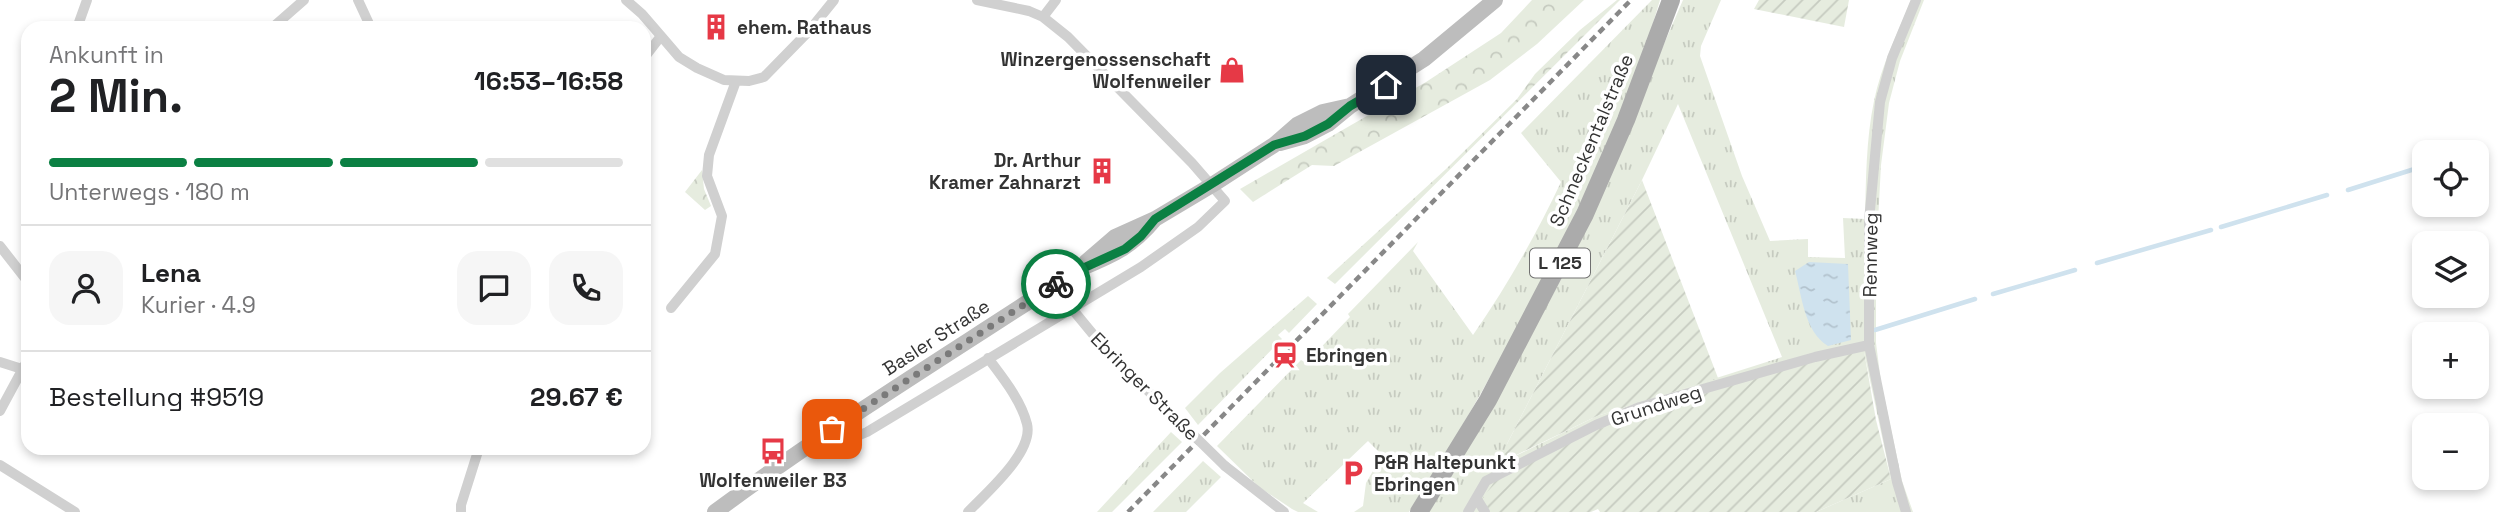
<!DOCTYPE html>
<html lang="de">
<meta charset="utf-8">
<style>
body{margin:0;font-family:"Space Grotesk",sans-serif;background:#f6f6f6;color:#202124;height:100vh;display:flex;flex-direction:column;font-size:26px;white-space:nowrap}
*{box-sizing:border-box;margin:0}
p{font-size:23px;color:#757577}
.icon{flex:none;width:38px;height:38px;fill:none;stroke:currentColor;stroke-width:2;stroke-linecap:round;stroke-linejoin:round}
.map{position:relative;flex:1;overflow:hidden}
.sheet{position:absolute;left:21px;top:21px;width:630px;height:434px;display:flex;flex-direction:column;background:#fff;border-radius:21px;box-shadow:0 4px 10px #0003}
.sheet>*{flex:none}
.fabs{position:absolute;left:2412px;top:140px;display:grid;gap:14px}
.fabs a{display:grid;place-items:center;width:77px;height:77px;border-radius:14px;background:#fff;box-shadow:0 4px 10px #0003;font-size:35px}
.pin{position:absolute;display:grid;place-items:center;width:60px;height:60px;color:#fff;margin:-30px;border-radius:14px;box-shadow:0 4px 10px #0006}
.courier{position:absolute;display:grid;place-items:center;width:70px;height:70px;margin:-35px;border:5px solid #0b8043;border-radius:50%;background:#fff;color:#222;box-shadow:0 2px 9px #0007}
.overview em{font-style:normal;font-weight:600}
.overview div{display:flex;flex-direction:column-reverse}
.overview{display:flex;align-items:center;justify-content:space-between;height:119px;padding:0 28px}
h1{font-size:46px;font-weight:600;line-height:52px}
.bar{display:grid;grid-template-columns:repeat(4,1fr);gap:10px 7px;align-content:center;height:84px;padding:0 28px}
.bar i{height:9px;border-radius:5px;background:#e0e0e0}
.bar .on{background:#0b8043}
.bar p{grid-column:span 4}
.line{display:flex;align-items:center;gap:18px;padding:0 28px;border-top:2px solid #e0e0e0}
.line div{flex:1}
.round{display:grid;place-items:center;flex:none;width:74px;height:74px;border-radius:21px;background:#f6f6f6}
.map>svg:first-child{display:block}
</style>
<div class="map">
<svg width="2510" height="512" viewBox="0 0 2510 512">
<defs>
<pattern id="grass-tufts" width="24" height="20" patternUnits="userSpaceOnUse" patternTransform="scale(1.75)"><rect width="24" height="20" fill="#e6ecdf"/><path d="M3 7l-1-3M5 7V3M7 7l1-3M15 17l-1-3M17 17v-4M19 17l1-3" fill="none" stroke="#c6cbc0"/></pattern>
<pattern id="forest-crowns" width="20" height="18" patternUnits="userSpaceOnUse" patternTransform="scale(1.75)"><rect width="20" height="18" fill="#e6ecdf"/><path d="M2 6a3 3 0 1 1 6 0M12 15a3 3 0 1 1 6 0" fill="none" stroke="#c6cbc0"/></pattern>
<pattern id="garden-furrows" width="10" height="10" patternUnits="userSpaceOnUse" patternTransform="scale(1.75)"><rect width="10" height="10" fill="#e6ecdf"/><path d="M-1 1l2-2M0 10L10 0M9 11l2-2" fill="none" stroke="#c6cbc0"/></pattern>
<pattern id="water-ripples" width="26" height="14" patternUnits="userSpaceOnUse" patternTransform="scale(1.75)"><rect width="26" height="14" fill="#cfe2ee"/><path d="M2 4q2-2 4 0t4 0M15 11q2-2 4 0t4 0" fill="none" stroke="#b2c2cd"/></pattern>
</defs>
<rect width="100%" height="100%" fill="#fff"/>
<path fill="url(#grass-tufts)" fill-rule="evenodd" d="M1652 0H1660C1629 108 1579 210 1527 309 1490 378 1452 447 1409 512H1354L1363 506 1366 483 1382 455 1368 441 1303 503 1318 512H1298L1292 509 1259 487 1217 446 1301 360 1306 363 1350 317 1348 314 1418 242 1413 251 1473 335C1507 286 1536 235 1561 182L1521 133Z
M1683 0H1721L1701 46 1700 56 1742 176 1770 241 1808 239V257L1845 258 1843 218 1865 219C1866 180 1866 139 1874 101 1881 66 1898 33 1911 0H1924L1900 61 1889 103 1881 165 1876 260V343L1881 382 1902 481 1913 512H1816L1891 479 1864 352 1488 512H1429L1483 424 1567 268ZM1678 104 1782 357 1597 416 1509 459 1507 444 1642 180Z
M1308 296 1317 304 1289 333 1285 329 1278 335 1282 339 1198 425 1185 408 1220 373Z
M1171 432 1182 442 1112 512H1097Z
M1203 461 1221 477 1186 512H1153Z"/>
<path fill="url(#forest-crowns)" d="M1532 0H1584L1537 44 1490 80 1334 166 1312 165 1253 202 1240 189 1426 82 1501 33Z
M1617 0H1620L1335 284 1327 278 1446 169 1517 99 1535 74 1580 30Z
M702 170 704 189 711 206 705 210 685 192Z"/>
<path fill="url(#garden-furrows)" d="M1759 0H1849L1844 27 1754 9Z
M1642 180 1718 378 1597 416 1508 459 1505 454 1507 444Z
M1864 351 1876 420 1891 479 1816 512H1600L1598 509 1591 512H1488L1481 501 1495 481 1569 442 1628 417 1808 362Z"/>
<path fill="url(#water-ripples)" d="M1809 262 1848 264 1851 340 1828 346C1804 331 1802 296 1795 271Z"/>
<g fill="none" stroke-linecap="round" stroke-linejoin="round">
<path stroke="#cfe2ee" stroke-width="4.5" d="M2468 152H2469
M2348 190 2424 166
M2221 227 2327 195
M2097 263 2211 230
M1993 294 2075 270
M1875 330 1975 299"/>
<path stroke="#d0d0d0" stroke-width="10" d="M358 0 371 28
M626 0 642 14 661 36
M1043 17 1056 0
M77 28 87 0
M272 28 304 0
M644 58 661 36 679 57 697 68 724 80 749 81 764 77 809 31 834 0
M0 246 28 282
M671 308 715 254 722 216 707 176 709 155 736 81
M1073 310 1106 350 1177 419
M0 362 22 369
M0 411 28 359
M816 440 838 444 867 432 1141 267 1198 227 1225 201 1192 163 1068 37 1043 17 1029 11 977 0
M0 465 75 512
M1225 466 1284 512
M1477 499 1485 512
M461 512V505L479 448
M968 512C986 493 1034 452 1027 424 1021 400 1003 378 988 358
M1468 512 1486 481 1596 425 1640 407 1815 357 1869 345
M1906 512 1897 482 1869 345V221L1880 102 1892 58 1916 0"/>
<path stroke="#bdbdbd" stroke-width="16" d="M1280 143 1305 136 1328 124 1350 106 1424 59 1495 0
M1086 262 1115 237 1155 219 1212 185 1274 145 1297 125 1323 112 1350 106
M715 512C832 425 956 350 1077 270 1112 255 1130 249 1155 219"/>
<path stroke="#ababab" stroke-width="18" d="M1419 512 1488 400 1585 214 1626 120 1671 0"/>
<path stroke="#888" stroke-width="4.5" stroke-dasharray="7 5" stroke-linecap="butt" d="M1128 512 1631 0"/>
<path stroke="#d0d0d0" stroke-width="10" d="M1177 419 1225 466"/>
</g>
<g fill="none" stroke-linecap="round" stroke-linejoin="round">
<path stroke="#7a7a7a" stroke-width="7" stroke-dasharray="0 12.6" d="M832 429 1056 284"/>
<path stroke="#0b8043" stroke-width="9" d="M1056 284 1077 271 1125 249 1141 236 1155 219 1274 145 1305 136 1328 124 1350 106 1386 85"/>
</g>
<defs>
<g id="building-bare" transform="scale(2.1)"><path d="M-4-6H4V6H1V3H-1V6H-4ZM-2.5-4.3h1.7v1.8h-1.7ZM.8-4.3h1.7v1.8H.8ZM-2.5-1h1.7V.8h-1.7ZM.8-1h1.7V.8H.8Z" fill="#e63946" stroke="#fff" stroke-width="2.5" paint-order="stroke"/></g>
<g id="shop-bare" transform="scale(2.1)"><path d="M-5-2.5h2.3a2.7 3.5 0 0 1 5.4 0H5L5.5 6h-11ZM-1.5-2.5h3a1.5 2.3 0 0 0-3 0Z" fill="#e63946" stroke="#fff" stroke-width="2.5" paint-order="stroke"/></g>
<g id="station-bare" transform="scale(2.1)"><path d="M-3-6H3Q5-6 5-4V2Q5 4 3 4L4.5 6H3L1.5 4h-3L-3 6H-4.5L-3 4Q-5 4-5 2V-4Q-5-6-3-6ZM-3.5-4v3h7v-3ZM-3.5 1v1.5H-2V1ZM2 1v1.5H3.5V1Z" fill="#e63946" stroke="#fff" stroke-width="2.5" paint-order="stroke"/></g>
<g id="bus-bare" transform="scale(2.1)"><path d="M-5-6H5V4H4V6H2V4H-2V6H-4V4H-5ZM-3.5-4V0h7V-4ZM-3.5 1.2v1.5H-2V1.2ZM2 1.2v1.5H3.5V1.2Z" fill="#e63946" stroke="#fff" stroke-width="2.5" paint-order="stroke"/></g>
<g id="parking-bare" transform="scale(2.1)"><path d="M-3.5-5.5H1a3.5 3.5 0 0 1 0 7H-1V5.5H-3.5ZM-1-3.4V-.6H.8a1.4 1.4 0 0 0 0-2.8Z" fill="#e63946" stroke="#fff" stroke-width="2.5" paint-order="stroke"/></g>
</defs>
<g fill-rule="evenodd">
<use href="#building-bare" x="716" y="27"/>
<use href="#shop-bare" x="1232" y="70"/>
<use href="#building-bare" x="1102" y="171"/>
<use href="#station-bare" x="1285" y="355"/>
<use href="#bus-bare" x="773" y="451"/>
<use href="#parking-bare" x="1353" y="473"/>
</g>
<g text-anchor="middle" stroke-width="7" stroke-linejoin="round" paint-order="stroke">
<rect fill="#fff" stroke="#707070" stroke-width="2" x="1530" y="248.5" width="60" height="29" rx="5"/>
<g font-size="18" font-weight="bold" fill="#333">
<text x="1560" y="269">L 125</text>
</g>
<g font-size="19" font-weight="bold" fill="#333" stroke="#fff" text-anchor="start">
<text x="737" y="34">ehem. Rathaus</text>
<text x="1211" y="66" text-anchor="end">Winzergenossenschaft<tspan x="1211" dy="22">Wolfenweiler</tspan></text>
<text x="1081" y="167" text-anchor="end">Dr. Arthur<tspan x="1081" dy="22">Kramer Zahnarzt</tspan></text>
<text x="1306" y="362">Ebringen</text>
<text x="1374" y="469">P&amp;R Haltepunkt<tspan x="1374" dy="22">Ebringen</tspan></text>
<text x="773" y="487" text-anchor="middle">Wolfenweiler B3</text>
</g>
<g font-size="19" fill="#333" stroke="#fff">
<text transform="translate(1591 140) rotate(-67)" y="7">Schneckentalstraße</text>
<text transform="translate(1870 255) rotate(-89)" y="7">Rennweg</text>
<text transform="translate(936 337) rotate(-33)" y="7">Basler Straße</text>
<text transform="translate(1145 386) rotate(45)" y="7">Ebringer Straße</text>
<text transform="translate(1656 405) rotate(-18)" y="7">Grundweg</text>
</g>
</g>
</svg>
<div class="fabs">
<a><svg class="icon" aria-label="locate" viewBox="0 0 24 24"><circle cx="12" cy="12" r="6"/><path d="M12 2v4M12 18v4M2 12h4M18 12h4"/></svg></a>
<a><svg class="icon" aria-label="layers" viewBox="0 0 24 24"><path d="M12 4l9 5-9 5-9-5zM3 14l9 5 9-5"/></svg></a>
<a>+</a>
<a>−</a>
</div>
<div class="pin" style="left:832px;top:429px;background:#ea580c"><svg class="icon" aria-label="bag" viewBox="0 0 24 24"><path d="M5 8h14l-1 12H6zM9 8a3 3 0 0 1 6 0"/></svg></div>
<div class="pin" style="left:1386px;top:85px;background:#1f2937"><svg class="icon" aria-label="home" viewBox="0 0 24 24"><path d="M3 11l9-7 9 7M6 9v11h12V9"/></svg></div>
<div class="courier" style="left:1056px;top:284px"><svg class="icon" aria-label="bike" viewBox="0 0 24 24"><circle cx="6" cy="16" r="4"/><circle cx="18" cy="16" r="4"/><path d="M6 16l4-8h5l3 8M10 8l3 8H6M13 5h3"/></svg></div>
<section class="sheet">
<div class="overview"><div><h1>2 Min.</h1><p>Ankunft in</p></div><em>16:53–16:58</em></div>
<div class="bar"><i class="on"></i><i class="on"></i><i class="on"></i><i></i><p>Unterwegs · 180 m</p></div>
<div class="line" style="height:126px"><a class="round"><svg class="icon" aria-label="person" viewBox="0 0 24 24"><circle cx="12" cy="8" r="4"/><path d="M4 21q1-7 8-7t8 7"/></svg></a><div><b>Lena</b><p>Kurier · 4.9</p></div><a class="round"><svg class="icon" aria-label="chat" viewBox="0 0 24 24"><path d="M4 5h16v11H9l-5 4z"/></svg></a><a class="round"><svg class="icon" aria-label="phone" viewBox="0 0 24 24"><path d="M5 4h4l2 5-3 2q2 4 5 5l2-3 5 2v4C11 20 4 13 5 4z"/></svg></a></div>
<div class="line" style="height:91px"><div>Bestellung #9519</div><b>29.67 €</b></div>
</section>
</div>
